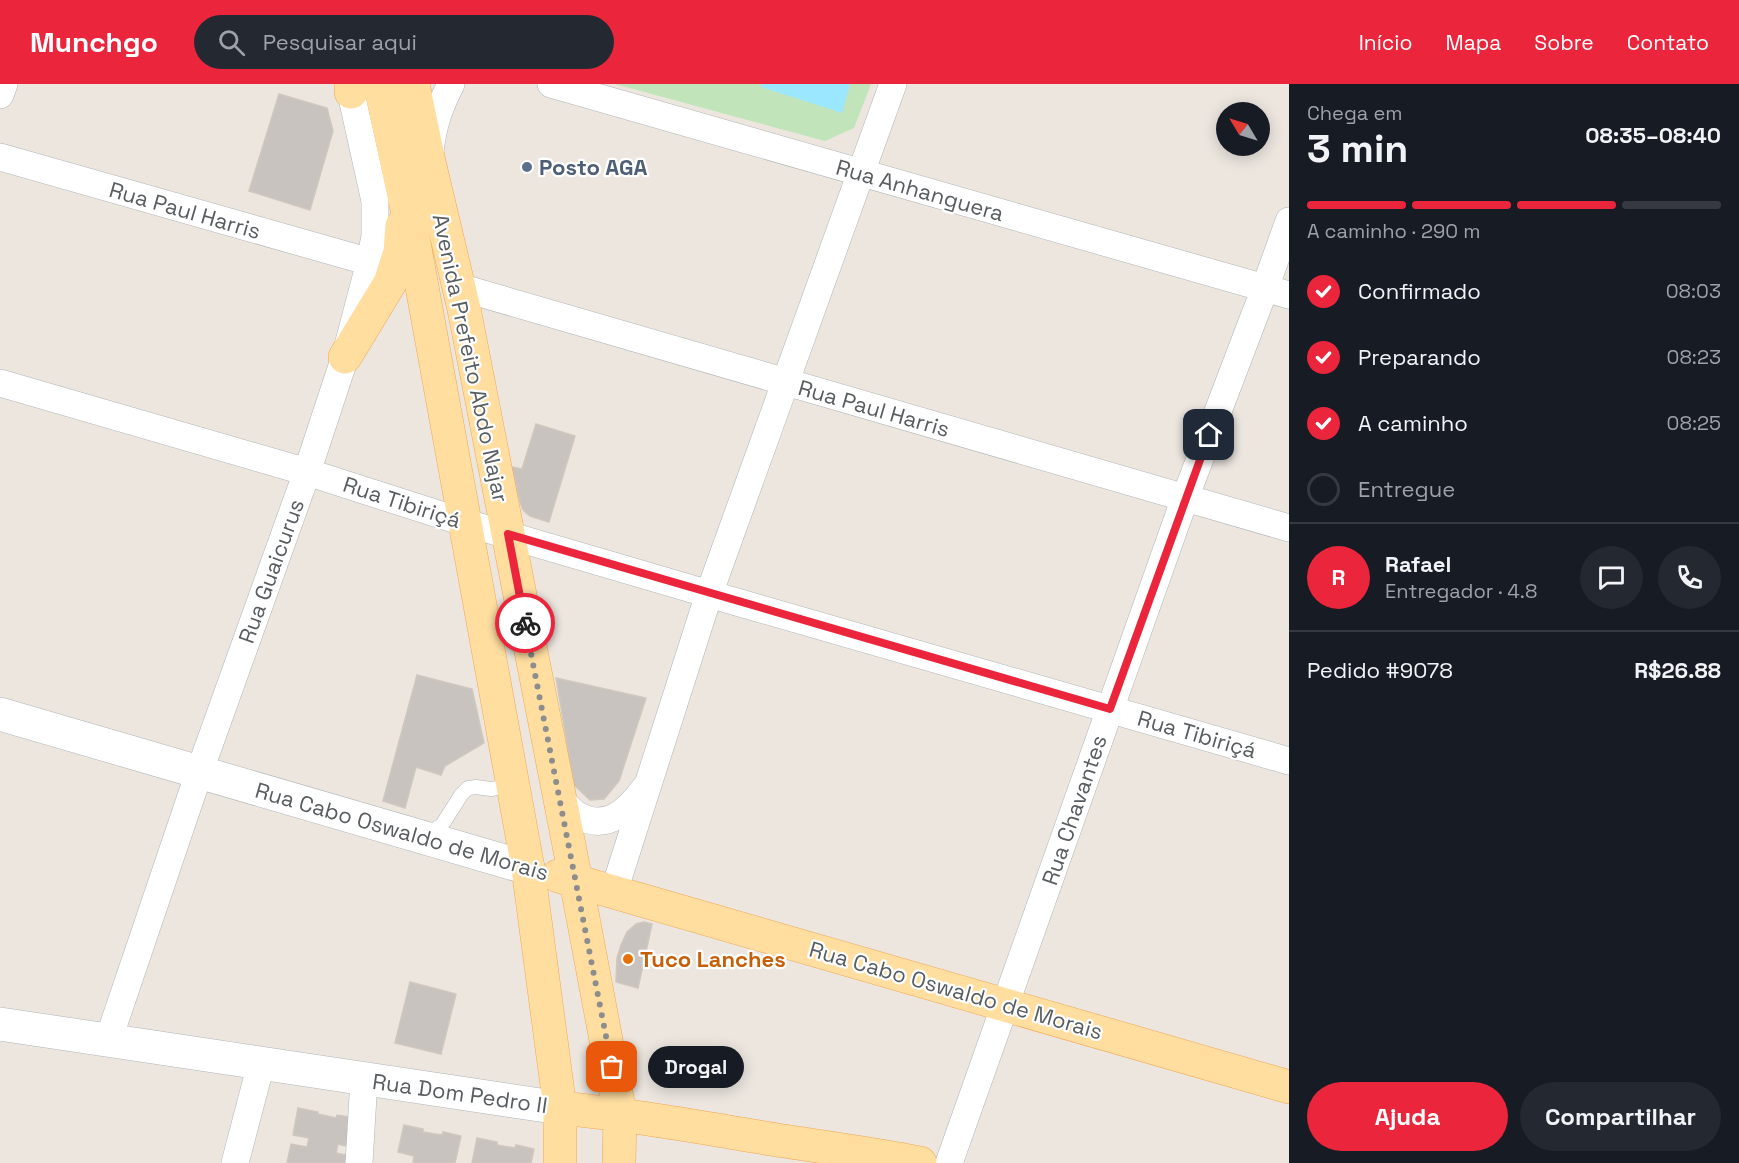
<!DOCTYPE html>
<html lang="pt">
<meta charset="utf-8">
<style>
body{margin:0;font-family:"Space Grotesk",sans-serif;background:#242831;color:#f1f3f6;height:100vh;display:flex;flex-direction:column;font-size:22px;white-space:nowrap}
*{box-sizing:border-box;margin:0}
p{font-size:20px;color:#9ea1a6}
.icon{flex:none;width:33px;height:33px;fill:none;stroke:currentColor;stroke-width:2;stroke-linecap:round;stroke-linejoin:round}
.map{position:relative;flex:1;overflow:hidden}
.side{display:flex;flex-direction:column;background:#171b24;width:450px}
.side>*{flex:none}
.needle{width:39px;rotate:308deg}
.buttons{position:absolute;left:1216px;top:18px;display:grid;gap:12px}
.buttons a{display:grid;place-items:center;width:54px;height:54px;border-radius:50%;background:#171b24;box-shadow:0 3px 15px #0003;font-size:30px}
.pin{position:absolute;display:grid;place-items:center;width:51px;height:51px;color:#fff;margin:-26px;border-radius:12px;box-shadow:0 3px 9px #0006}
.courier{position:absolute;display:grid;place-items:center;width:60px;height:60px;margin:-30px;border:4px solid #eb263c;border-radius:50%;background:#fff;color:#222;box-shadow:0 2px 8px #0007}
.bubble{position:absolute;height:42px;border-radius:21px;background:#171b24;box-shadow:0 3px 15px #0003;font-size:20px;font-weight:700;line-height:42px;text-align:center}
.summary em{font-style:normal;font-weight:700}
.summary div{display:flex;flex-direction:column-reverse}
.summary{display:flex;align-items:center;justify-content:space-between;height:102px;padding:0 18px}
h1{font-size:39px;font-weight:700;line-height:45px}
.bar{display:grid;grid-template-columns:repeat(4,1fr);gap:9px 6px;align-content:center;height:72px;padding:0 18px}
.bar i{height:8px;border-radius:4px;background:#363941}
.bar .current{background:#eb263c}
.bar p{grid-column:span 4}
.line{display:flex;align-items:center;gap:15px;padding:0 18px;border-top:2px solid #363941}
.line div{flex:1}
.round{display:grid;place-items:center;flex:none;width:63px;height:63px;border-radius:32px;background:#242831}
ol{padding:0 18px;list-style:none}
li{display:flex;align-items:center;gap:18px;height:66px}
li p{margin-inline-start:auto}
li .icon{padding:6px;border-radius:50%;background:#eb263c;color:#fff;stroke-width:4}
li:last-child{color:#9ea1a6}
li i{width:33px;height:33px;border:3px solid #363941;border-radius:50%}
.button{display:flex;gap:12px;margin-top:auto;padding:12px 18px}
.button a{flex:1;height:69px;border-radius:36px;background:#eb263c;color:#fff;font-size:24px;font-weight:700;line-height:69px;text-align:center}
.button a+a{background:#242831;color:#f1f3f6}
header{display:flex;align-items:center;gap:36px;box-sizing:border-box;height:84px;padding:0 30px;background:#eb263c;color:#fff}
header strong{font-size:28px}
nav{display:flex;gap:33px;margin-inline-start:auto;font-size:21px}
.search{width:420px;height:54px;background:#242831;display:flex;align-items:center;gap:15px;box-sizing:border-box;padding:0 21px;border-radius:33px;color:#9ea1a6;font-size:22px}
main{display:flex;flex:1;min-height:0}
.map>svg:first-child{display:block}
</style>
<header>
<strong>Munchgo</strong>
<div class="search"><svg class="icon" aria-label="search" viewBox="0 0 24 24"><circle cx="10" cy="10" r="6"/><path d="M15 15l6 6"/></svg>Pesquisar aqui</div>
<nav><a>Início</a><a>Mapa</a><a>Sobre</a><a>Contato</a></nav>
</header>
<main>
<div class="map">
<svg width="1289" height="1079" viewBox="0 0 1289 1079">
<rect width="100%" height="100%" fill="#ece6df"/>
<path fill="#c2e4ba" d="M615 0H871L854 44 825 57Z"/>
<path fill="#9be7ff" d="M762 0H850L842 29 761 3Z"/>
<path fill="#c8c3be" stroke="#d0c7bd" stroke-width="1.5" d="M279 10 327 24 333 47 310 126 249 107Z
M536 340 575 352 549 438 530 432 523 426 520 418 512 383 522 385Z
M417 591 472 605 484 659 445 682 441 691 416 683 405 724 383 717Z
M556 594 646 614 619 697 604 715 590 716 574 701Z
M644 838 652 840 638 904 616 898 617 874 621 861 627 848 636 840Z
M410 898 456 910 441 970 395 959Z
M298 1024 318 1028V1030L336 1034 337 1031 356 1034 350 1063 338 1060 336 1069 350 1072 348 1079H287L291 1060 307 1063 309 1054 293 1051Z
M404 1041 423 1045V1048L442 1051 443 1048 461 1052 455 1079H413L414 1072 398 1068Z
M477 1054 497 1058V1061L515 1064 516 1061 534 1065 531 1079H472Z"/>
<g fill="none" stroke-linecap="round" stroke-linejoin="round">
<g stroke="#b0b4b7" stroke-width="15">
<path id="service" d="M426 751 442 741 461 711 468 704 476 703 491 705 512 702"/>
</g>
<g stroke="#b0b4b7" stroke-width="28">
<path id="minor" d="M551 0 1289 211
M0 11 4 0
M430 68C433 40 439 24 451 0
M0 73 370 178
M459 203 1289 444
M0 299 307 388 463 438 709 510 1289 677
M560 715C565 720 571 727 577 731 606 748 628 727 644 705
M614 807 709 510 893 0
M108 957 199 689 307 388 345 273 370 178 375 152V117L349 0
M235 1079 261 980
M359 1079 364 995
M949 1079 1185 414 1265 204 1289 137"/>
</g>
<g stroke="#b0b4b7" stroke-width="34">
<path id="tertiary" d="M0 630 528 784"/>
</g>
<g stroke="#afb4b8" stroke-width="34">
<path id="secondary" d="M0 940 560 1024"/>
</g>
<g stroke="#f3a651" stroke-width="34">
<path id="primary" d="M351 0V8
M380 0 412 148 528 784 560 1024V1079
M413 0 429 78 464 225 576 797 620 1030 619 1079
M345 273 390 199 400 168 402 142
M558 792 1289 1003
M560 1024C635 1031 709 1045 784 1057 829 1064 875 1070 920 1079"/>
</g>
<use href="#service" stroke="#fff" stroke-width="14"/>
<use href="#minor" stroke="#fff" stroke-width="27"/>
<use href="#tertiary" stroke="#fff" stroke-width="33"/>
<use href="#secondary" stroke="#fff" stroke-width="33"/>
<use href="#primary" stroke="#ffdea0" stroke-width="33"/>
</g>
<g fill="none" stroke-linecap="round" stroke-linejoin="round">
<path stroke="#8c8d8c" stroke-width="6" stroke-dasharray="0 10.8" d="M525 539 612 983"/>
<path stroke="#eb263c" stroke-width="8" d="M525 539 508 450 1110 625 1209 351"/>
</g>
<circle fill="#5c6f8a" stroke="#fff" stroke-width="2" cx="527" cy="83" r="6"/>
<circle fill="#e8710a" stroke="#fff" stroke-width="2" cx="628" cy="875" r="6"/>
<g text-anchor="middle" stroke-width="4.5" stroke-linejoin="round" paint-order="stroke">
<g font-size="22" font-weight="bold" fill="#4e5e75" stroke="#fff" text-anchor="start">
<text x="539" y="91">Posto AGA</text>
</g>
<g font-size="22" fill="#585d60" stroke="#fff">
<text transform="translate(920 106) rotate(16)" y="8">Rua Anhanguera</text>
<text transform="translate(185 126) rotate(16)" y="8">Rua Paul Harris</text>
<text transform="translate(471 274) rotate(78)" y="8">Avenida Prefeito Abdo Najar</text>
<text transform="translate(874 324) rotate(16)" y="8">Rua Paul Harris</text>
<text transform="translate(402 418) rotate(18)" y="8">Rua Tibiriçá</text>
<text transform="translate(271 487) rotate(-70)" y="8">Rua Guaicurus</text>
<text transform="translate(1197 650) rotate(16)" y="8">Rua Tibiriçá</text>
<text transform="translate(1074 726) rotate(-71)" y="8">Rua Chavantes</text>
<text transform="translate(402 747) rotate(16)" y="8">Rua Cabo Oswaldo de Morais</text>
<text transform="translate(956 906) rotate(16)" y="8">Rua Cabo Oswaldo de Morais</text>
<text transform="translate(460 1009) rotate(8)" y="8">Rua Dom Pedro II</text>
</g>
<g font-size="22" font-weight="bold" fill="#c56008" stroke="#fff" text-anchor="start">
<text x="640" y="883">Tuco Lanches</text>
</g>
</g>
</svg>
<div class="buttons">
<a><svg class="needle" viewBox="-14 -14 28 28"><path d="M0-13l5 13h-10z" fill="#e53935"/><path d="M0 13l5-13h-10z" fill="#9ea1a6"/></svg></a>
</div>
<div class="pin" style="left:612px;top:983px;background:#ea580c"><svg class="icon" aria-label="bag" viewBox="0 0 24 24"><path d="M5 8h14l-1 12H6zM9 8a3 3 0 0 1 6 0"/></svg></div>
<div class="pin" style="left:1209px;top:351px;background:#1f2937"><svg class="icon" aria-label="home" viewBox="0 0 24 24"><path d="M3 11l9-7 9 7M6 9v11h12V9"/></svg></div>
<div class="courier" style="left:525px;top:539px"><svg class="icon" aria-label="bike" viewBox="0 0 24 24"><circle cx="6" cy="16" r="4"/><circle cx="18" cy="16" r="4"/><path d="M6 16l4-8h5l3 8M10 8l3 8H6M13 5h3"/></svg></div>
<div class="bubble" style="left:648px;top:962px;width:96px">Drogal</div>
</div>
<section class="side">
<div class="summary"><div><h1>3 min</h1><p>Chega em</p></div><em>08:35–08:40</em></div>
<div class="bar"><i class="current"></i><i class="current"></i><i class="current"></i><i></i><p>A caminho · 290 m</p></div>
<ol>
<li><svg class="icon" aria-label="check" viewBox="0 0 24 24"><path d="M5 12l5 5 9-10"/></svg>Confirmado<p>08:03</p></li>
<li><svg class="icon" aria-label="check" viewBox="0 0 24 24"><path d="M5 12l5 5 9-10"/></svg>Preparando<p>08:23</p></li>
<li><svg class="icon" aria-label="check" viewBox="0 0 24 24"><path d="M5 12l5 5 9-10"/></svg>A caminho<p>08:25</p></li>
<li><i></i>Entregue</li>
</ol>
<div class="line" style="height:108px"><b class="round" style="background:#eb263c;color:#fff">R</b><div><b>Rafael</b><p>Entregador · 4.8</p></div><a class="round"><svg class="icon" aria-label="chat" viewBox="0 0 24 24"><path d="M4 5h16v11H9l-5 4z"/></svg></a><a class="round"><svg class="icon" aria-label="phone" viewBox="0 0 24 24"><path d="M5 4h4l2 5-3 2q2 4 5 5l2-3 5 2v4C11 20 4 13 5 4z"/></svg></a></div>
<div class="line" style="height:78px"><div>Pedido #9078</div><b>R$26.88</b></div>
<div class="button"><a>Ajuda</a><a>Compartilhar</a></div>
</section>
</main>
